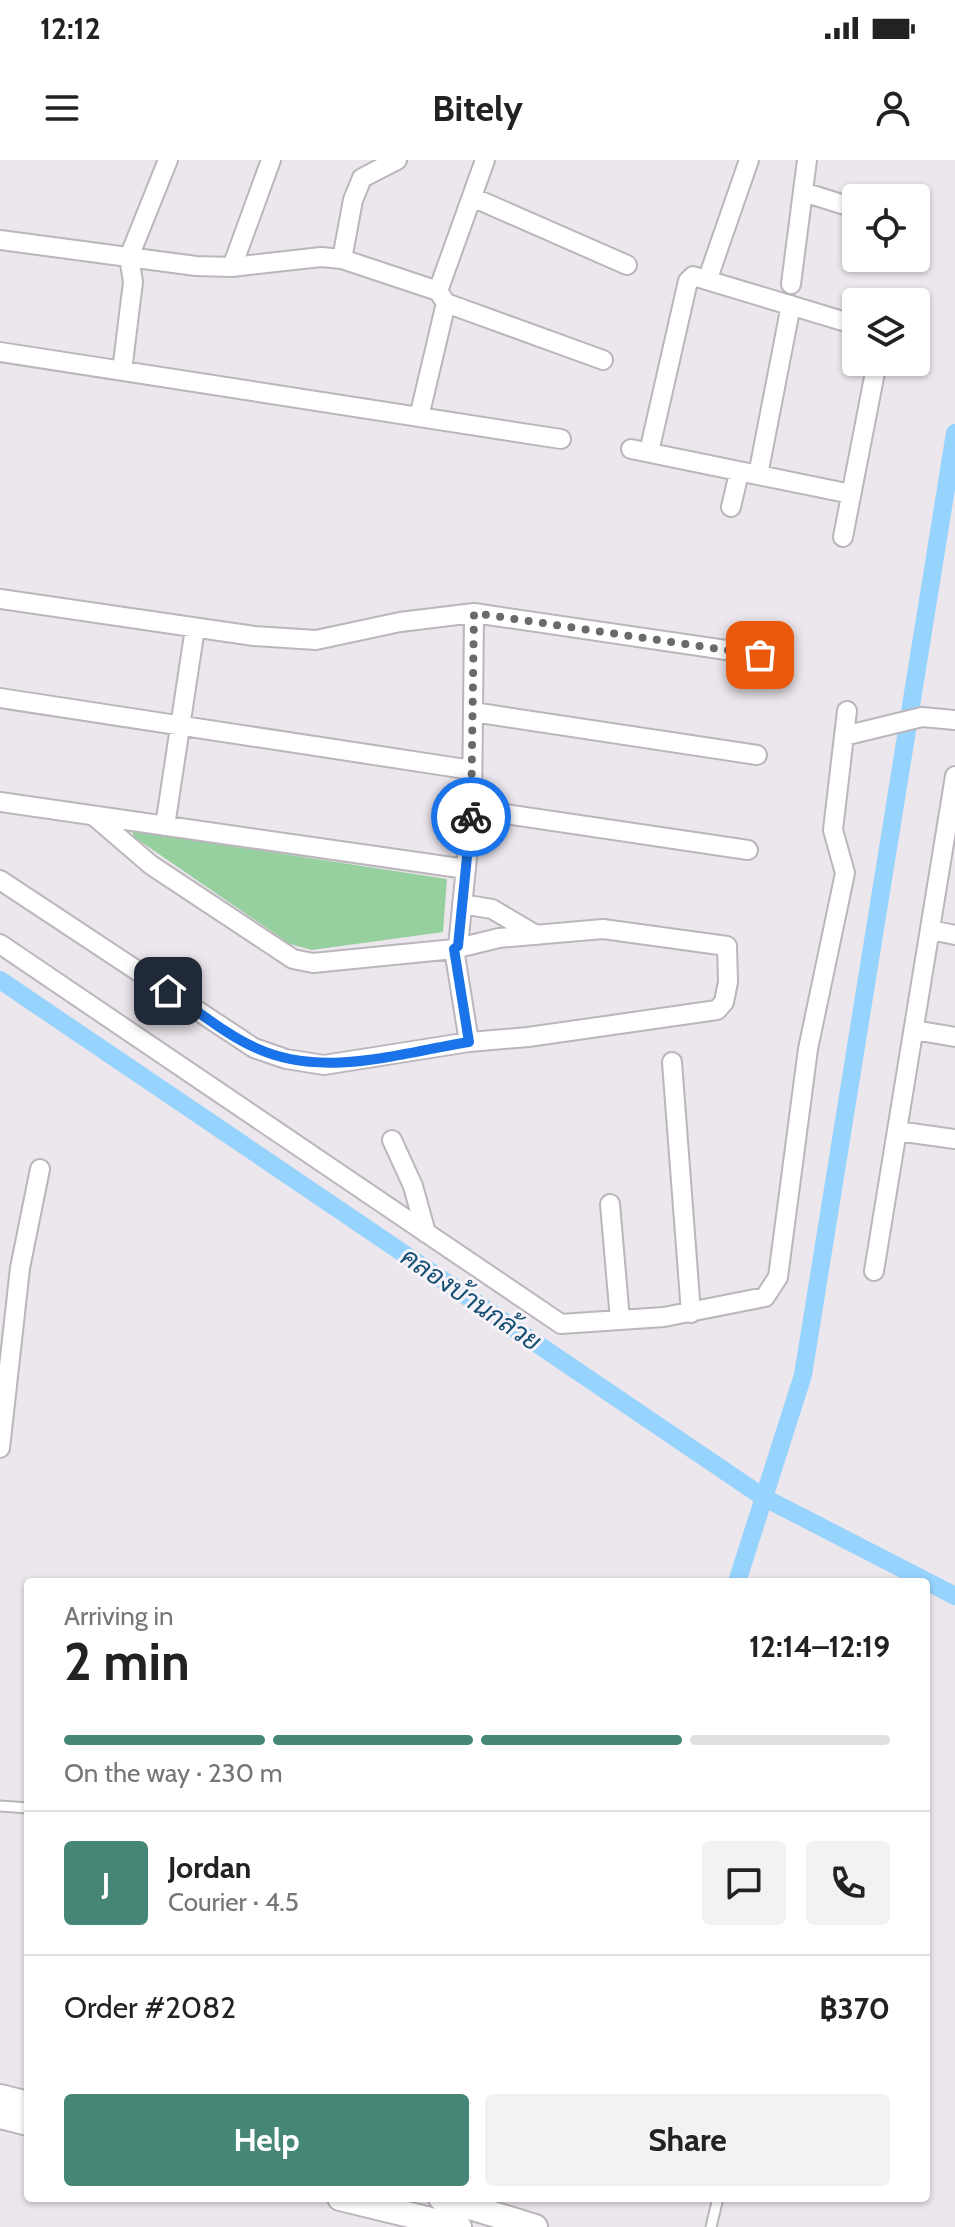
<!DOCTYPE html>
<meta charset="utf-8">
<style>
body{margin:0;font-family:Cabin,Sarabun,sans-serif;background:#f2f2f2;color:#222;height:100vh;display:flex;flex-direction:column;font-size:30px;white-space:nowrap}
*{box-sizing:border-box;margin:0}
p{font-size:26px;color:#767676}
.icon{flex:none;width:44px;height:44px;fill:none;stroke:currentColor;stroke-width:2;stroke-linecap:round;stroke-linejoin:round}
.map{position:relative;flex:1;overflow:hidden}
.side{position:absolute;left:24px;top:1418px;width:906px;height:624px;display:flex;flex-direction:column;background:#fff;border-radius:8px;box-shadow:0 2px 6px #0004}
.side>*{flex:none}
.tools{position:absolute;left:842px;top:24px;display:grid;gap:16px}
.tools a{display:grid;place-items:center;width:88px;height:88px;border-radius:8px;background:#fff;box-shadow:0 2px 6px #0004;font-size:40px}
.pin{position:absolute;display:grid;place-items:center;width:68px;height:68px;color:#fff;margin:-34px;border-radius:16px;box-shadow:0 4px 12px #0006}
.courier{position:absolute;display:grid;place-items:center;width:80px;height:80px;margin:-40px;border:6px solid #1a73e8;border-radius:50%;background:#fff;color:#222;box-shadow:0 2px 10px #0007}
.headline em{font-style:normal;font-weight:700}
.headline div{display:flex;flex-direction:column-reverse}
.headline{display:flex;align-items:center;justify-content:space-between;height:136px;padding:0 40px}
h1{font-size:52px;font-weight:700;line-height:60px}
.bar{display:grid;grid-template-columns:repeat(4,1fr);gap:12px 8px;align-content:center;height:96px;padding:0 40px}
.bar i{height:10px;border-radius:6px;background:#e0e0e0}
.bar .current{background:#458677}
.bar p{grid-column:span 4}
.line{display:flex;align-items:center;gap:20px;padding:0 40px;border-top:2px solid #e0e0e0}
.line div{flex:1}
.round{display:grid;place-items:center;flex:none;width:84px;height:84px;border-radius:8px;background:#f2f2f2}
.primary-button{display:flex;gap:16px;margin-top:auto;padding:16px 40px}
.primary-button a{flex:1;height:92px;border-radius:8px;background:#458677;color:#fff;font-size:32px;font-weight:700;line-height:92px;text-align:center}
.primary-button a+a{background:#f2f2f2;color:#222}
.status{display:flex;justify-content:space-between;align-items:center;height:56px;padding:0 40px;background:#fff;direction:ltr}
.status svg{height:22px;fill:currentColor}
header{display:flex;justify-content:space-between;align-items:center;height:104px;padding:0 40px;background:#fff;font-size:36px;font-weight:700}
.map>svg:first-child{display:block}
</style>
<div class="status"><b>12:12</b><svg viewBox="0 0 49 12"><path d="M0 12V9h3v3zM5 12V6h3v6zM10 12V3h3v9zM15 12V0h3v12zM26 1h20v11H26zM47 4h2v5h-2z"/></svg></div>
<header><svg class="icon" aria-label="menu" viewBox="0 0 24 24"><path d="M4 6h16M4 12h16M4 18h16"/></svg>Bitely<svg class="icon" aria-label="person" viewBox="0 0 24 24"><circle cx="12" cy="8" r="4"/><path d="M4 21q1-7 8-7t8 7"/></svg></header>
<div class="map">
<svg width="955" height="2067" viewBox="0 0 955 2067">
<rect width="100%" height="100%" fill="#ece6ed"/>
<path fill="#95d09e" d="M132 671 447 719 443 772 312 790 290 784 134 677Z"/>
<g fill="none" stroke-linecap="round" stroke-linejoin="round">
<path stroke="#96d3fd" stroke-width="18" d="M0 820 763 1337 955 1436
M737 1422 803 1215 955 273"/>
<g stroke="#bbb5bc" stroke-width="13">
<path id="service" d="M0 1646 28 1648
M711 2067 718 2038"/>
</g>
<g stroke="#bbb5bc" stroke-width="22">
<path id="minor" d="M803 32 848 46
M472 37 627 105
M0 80 196 106 232 107 321 97 342 99 438 131
M342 99 353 40 362 18 397 0
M232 107 271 0
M708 118 749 0
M791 124 807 0
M446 143 603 200
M0 192 561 279
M122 211 133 122 129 97 168 0
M419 257 446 143 438 131 485 0
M631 289 851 334
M649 292 688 121 693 116 856 165
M758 315 791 145
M731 347 739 313
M843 377 877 202
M0 439 254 476 316 480 400 462 474 453 760 495
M0 538 472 610
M473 552 757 595
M844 576 847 551
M0 642 466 709
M472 649 748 690
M165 666 195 468
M0 720 254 888 286 899 324 905 469 882 528 877 717 850 724 842 728 822 727 786 603 769 499 778 454 789 313 803 293 799 151 705 94 656
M462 744 492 749 536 775
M931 770 955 775
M0 784 561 1164 664 1157 765 1137 778 1117 808 889 845 713 833 670 844 576 922 557 955 560
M458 786 472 649 474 453
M454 789 469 882
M914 870 955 877
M672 902 691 1153
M897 971 955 979
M392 980 413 1026 426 1073
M610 1044 620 1160
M874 1111 955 616
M0 1288 20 1108 40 1009"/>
</g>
<g stroke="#bbb5bc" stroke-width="28">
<path id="tertiary" d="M0 1937 28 1944
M0 1956 28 1963
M340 2038 459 2067
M441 2038 535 2067"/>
</g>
<use href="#service" stroke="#fff" stroke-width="9"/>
<use href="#minor" stroke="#fff" stroke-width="18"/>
<use href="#tertiary" stroke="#fff" stroke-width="24"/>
</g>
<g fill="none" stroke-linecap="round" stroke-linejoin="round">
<path stroke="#6c696c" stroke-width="8" stroke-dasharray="0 14.4" d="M471 657 474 453 760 495"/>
<path stroke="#1a73e8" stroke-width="10" d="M168 831C197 850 226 875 256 888 323 919 400 893 469 882L454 789 458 786 471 657"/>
</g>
<g text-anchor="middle" stroke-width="6" stroke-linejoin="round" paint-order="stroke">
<g font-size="26" font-style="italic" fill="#145073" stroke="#f9f3fa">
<text transform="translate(471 1139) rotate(34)" y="9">คลองบ้านกล้วย</text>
</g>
</g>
</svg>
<div class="tools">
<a><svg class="icon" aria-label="locate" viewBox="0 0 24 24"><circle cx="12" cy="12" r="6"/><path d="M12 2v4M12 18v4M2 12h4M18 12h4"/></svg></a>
<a><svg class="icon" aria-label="layers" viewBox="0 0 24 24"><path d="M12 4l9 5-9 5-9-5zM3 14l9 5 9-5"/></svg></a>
</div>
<div class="pin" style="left:760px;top:495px;background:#ea580c"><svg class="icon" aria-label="bag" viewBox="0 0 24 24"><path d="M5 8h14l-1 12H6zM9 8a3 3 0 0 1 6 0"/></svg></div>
<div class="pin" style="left:168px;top:831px;background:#1f2937"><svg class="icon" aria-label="home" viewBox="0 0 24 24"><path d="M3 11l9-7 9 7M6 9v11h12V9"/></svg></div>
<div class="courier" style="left:471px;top:657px"><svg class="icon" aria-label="bike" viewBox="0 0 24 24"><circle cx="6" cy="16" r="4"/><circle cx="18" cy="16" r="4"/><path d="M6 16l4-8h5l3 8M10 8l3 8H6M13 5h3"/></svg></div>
<section class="side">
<div class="headline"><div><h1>2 min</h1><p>Arriving in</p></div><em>12:14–12:19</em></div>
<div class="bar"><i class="current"></i><i class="current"></i><i class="current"></i><i></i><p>On the way · 230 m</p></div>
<div class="line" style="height:144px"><b class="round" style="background:#458677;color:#fff">J</b><div><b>Jordan</b><p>Courier · 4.5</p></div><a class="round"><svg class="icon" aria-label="chat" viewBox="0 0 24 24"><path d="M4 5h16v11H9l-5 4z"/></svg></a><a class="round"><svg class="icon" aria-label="phone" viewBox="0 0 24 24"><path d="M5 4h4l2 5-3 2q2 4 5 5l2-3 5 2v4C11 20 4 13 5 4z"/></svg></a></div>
<div class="line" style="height:104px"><div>Order #2082</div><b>฿370</b></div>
<div class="primary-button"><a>Help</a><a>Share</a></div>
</section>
</div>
